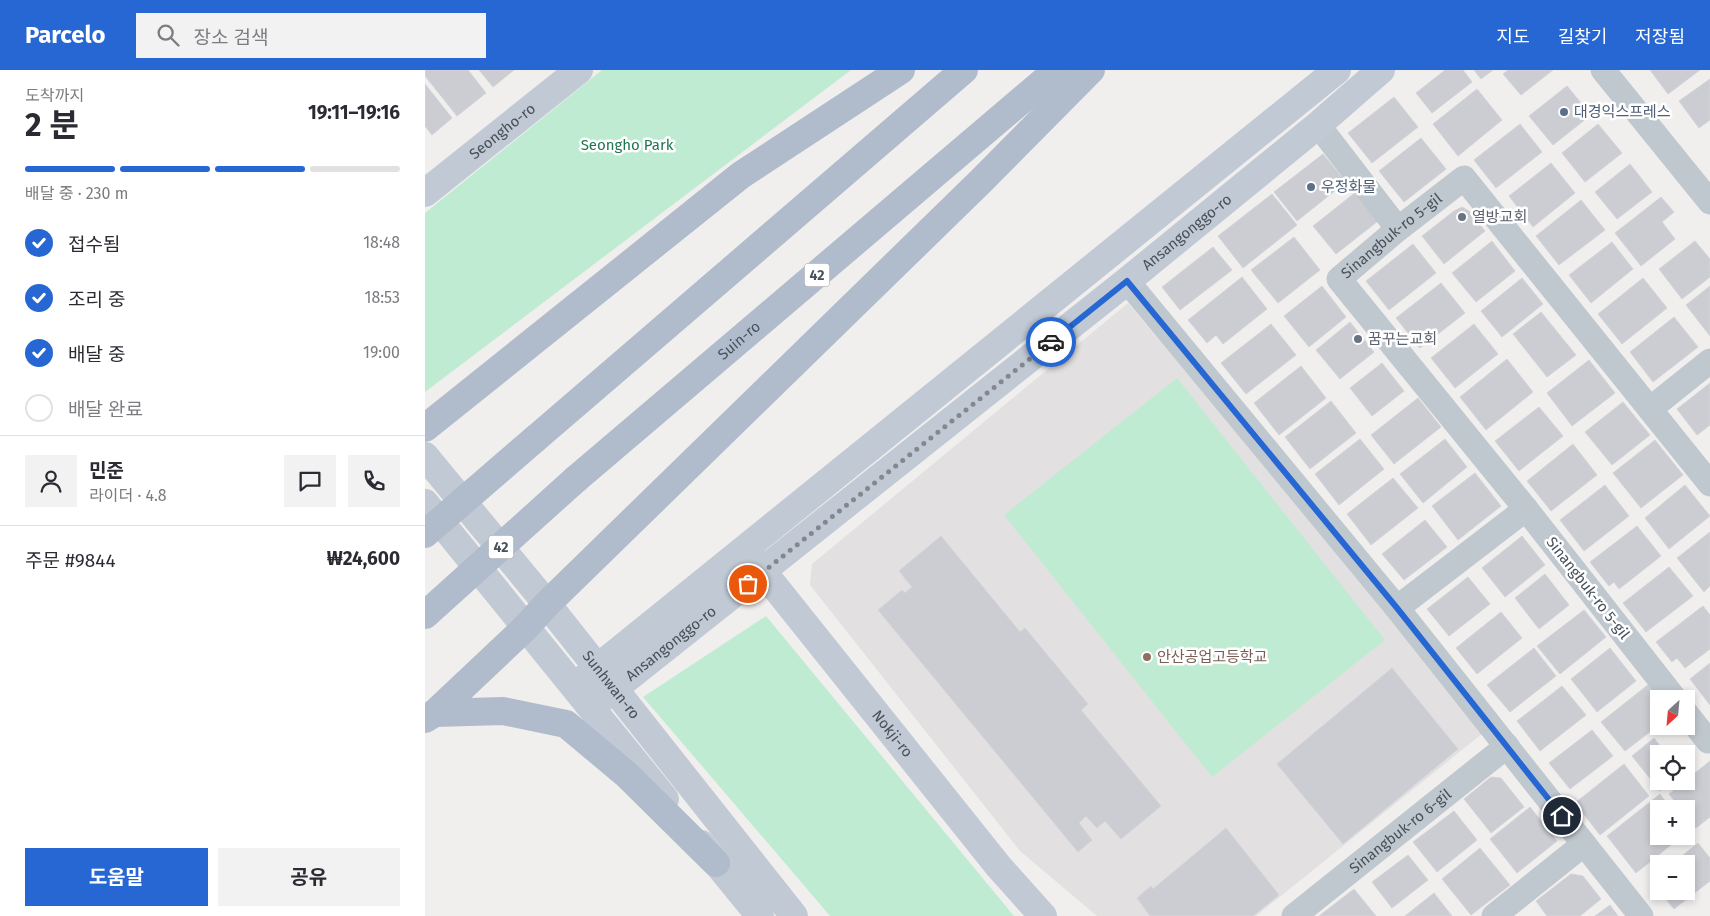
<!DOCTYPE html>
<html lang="ko">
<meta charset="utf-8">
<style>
body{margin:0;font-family:"Fira Sans","Noto Sans KR",sans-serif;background:#f2f2f3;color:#2b2b33;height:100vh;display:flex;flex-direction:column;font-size:19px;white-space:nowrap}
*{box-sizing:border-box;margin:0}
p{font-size:16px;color:#7c7c81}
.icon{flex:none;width:28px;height:28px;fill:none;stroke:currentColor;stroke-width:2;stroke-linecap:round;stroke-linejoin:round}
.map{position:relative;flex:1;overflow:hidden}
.side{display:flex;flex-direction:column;background:#fff;width:425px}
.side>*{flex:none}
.needle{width:32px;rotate:206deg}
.fabs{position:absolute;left:1225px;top:620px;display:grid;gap:10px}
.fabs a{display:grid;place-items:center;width:45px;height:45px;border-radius:0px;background:#fff;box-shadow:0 2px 8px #0003;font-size:25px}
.pin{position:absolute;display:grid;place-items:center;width:42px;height:42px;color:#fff;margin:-21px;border:2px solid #fff;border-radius:50%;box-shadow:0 1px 5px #0007}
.courier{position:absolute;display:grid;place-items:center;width:50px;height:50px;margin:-25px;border:4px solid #2767d3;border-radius:50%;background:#fff;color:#222;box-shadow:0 1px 6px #0007}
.headline em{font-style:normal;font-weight:700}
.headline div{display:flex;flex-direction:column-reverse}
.headline{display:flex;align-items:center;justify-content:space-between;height:85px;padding:0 25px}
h1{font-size:32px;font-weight:700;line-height:38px}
.bar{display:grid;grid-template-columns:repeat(4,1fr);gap:8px 5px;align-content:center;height:60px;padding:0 25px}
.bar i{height:6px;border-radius:4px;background:#e1e1e2}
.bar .current{background:#2767d3}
.bar p{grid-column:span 4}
.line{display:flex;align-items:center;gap:12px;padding:0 25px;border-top:1px solid #e1e1e2}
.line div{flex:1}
.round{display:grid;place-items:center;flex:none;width:52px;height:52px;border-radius:0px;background:#f2f2f3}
ol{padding:0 25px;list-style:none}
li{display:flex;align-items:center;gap:15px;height:55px}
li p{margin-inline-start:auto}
li .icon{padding:5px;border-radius:50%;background:#2767d3;color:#fff;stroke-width:4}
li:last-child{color:#7c7c81}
li i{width:28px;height:28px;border:2px solid #e1e1e2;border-radius:50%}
.action{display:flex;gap:10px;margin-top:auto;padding:10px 25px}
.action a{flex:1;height:58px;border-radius:0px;background:#2767d3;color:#fff;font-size:20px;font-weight:700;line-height:58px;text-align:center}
.action a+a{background:#f2f2f3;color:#2b2b33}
header{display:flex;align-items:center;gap:30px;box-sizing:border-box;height:70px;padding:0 25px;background:#2767d3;color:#fff}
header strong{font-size:24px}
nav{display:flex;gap:28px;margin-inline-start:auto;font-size:18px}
.search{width:350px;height:45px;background:#f2f2f3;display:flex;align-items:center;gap:12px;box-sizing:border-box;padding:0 18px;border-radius:0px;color:#7c7c81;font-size:19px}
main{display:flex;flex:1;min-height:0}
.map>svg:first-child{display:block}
</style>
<header>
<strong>Parcelo</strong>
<div class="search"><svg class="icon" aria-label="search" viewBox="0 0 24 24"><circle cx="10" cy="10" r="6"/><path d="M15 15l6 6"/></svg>장소 검색</div>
<nav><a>지도</a><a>길찾기</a><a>저장됨</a></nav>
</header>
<main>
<section class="side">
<div class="headline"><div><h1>2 분</h1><p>도착까지</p></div><em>19:11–19:16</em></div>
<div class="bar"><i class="current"></i><i class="current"></i><i class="current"></i><i></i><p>배달 중 · 230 m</p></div>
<ol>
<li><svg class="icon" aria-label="check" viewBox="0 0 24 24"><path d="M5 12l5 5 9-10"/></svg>접수됨<p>18:48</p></li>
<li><svg class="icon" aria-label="check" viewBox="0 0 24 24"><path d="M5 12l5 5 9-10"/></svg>조리 중<p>18:53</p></li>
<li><svg class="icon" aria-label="check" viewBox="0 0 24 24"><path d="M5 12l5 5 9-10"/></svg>배달 중<p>19:00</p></li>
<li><i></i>배달 완료</li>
</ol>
<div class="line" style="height:90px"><a class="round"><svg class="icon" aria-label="person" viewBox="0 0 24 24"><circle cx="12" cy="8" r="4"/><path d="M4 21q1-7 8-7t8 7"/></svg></a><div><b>민준</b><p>라이더 · 4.8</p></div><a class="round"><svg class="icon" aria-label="chat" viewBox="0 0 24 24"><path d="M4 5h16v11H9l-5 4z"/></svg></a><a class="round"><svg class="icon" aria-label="phone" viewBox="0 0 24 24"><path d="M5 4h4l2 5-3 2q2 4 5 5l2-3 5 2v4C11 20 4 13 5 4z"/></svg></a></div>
<div class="line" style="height:65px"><div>주문 #9844</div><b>₩24,600</b></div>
<div class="action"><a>도움말</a><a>공유</a></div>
</section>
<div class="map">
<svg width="1285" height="846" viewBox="0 0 1285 846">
<rect width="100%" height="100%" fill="#f1efee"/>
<path fill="#e2e0e0" d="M703 233 1063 659 831 846H672L595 781 385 515 387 494Z"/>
<path fill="#c0ebd3" d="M177 0H426L0 322V143Z
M752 308 960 570 787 707 579 445Z
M341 546 589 846H405L218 627Z"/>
<path fill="#cccdd3" stroke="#d3d4d9" d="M0 0H43L61 23 32 46 0 6Z
M54 0H89L68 17Z
M1020 0H1038L1047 12 1007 43 991 23Z
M1049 0H1068L1056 9Z
M1083 0H1128L1096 25 1078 4Z
M1225 0H1275L1243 24Z
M1285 9V50L1274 58 1254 31Z
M0 14 27 48 7 65 0 56Z
M1142 16 1166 45 1128 75 1104 46Z
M1052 19 1077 50 1033 86 1008 54Z
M969 27 993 57 947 93 923 63Z
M1095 54 1117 82 1071 118 1049 90Z
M1173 54 1197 83 1160 112 1137 83Z
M996 68 1021 99 979 132 954 101Z
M898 84 921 112 872 151 849 122Z
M1126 93 1150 123 1108 157 1084 126Z
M1205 94 1227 122 1192 149 1170 122Z
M931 122 953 151 911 184 888 156Z
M847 124 872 155 818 198 793 166Z
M1236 127 1249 142 1237 152 1250 169 1216 196 1190 163Z
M1156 130 1180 160 1134 195 1111 166Z
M1037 137 1044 141 1060 161 1019 194 997 166 1029 141Z
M869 167 895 200 853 233 826 200Z
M1067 171 1090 201 1051 232 1027 203Z
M1270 171 1285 189V207L1257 229 1234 199Z
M1187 172 1208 199 1166 233 1144 205Z
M988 174 1011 203 964 240 941 211Z
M788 177 807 200 755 240 737 217Z
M817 207 842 239 798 274 791 265 782 273 763 250Z
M1097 208 1118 234 1077 267 1056 241Z
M1218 208 1242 238 1197 274 1173 244Z
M1016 213 1040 243 995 278 971 248Z
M897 216 921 247 884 277 859 246Z
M1285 216V266L1261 235Z
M1116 242 1151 285 1122 307 1088 264Z
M1249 247 1273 277 1228 312 1205 282Z
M925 252 949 282 915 309 891 280Z
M846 254 871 285 821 324 796 293Z
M1049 254 1073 284 1030 318 1006 288Z
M1082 289 1108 322 1061 360 1035 327Z
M1164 290 1190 323 1147 356 1122 323Z
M957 293 979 321 947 346 925 318Z
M876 296 901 328 854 365 829 333Z
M1285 313V355L1272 365 1252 339Z
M993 328 1016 357 969 394 946 365Z
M906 331 931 363 885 399 860 367Z
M1198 332 1225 365 1187 395 1160 362Z
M1114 337 1138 366 1094 401 1070 371Z
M935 369 959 399 914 435 890 404Z
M1020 369 1042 397 998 433 975 404Z
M1230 370 1258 405 1216 438 1188 403Z
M1148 374 1172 405 1126 441 1102 411Z
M1050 403 1076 436 1033 470 1007 436Z
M968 408 993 438 946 475 922 444Z
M1180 415 1204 446 1159 481 1135 450Z
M1260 415 1285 446 1244 479 1220 448Z
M1000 450 1022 477 979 510 957 484Z
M1212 456 1236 486 1194 519 1189 512 1184 516 1165 492Z
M1285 462V516L1279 522 1252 488Z
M516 466 595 562 600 558 663 634 656 640 736 736 696 769 680 751 672 758 661 746 654 753 667 770 653 782 453 540 477 520 480 523 487 517 474 501Z
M1097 466 1120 495 1080 527 1057 498Z
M1244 497 1268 526 1221 562 1198 533Z
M1120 504 1144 535 1114 559 1090 528Z
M1043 507 1065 534 1024 566 1002 539Z
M1278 536 1285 545V579L1260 598 1252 588 1247 592 1231 572Z
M1159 540 1181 567 1135 604 1112 576Z
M1076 542 1097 568 1052 604 1031 578Z
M1109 578 1131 606 1085 642 1062 615Z
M1185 578 1211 611 1172 642 1146 609Z
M1285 593V635L1265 609Z
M967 598 1033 679 918 774 852 694Z
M1224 614 1235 629H1234V655L1200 681 1176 652Z
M1137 616 1161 645 1115 681 1092 651Z
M1167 660 1188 686 1145 719 1124 693Z
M1229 668 1241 684H1234V711H1247L1235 721 1207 686Z
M1285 691V747L1271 758 1261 746V739H1256L1244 724Z
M1199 694 1224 726 1175 765 1150 733Z
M1066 707 1076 708 1099 737 1066 763 1039 729Z
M1235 724 1246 739H1234V766H1257L1211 803 1182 766Z
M1105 737 1132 771 1092 803 1065 769Z
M1029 741 1052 770 1012 802 988 772Z
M801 758 854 825 828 846H725L712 828 726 816 728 819Z
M1273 773 1285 788V811L1249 839 1234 821H1261V794H1247Z
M1055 778 1085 815 1046 845 1017 809Z
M983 785 1003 810 967 838 947 812Z
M1146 804 1158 806 1176 829 1155 846H1122L1111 831Z
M1234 804V821L1226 810Z
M929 819 951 846H894Z
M1009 823 1027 846H980Z
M1185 835 1193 846H1170Z"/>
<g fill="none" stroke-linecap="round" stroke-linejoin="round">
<g stroke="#c0c8cf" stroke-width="25">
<path d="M1178 0 1285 132"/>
<path d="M893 55 973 159"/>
<path d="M702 211 972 538 1216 846"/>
<path d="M1225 339 1285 291"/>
<path d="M972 538 1101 439"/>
<path id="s1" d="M1250 629 1101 439 914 209 973 159 1039 108 1285 414"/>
<path d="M1261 643 1283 671 1285 670"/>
<path id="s2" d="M869 846 1082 676"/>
<path d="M1069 846 1159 774"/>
</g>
<g stroke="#c0c9d4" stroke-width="28">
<path id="s3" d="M0 123 154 0"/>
<path id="s4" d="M0 386 122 534 369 846"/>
<path d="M0 433C80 532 160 630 240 729"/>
<path id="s5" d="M327 488 574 797 618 846"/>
<path d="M150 616 912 0"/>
<path id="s6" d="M166 637 702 211 893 55 956 0"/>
<path d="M276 774 335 846"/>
</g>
<g stroke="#b0bccb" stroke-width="28">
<path d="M0 358 316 105 476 0"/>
<path d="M110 369 539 0"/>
<path id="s7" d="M151 409 632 0"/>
<path d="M10 643 78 641 141 654 202 705 291 793"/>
<path d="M0 649 10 643 100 558 122 534 556 111 666 0"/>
</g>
<path stroke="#b0bccb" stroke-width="28" d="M0 464 110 369
M0 545 151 409"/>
</g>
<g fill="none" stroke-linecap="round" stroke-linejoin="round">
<path stroke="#83888e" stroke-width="5" stroke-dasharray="0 9" d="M323 514 626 272"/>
<path stroke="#2767d3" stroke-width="6" d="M626 272 702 211 972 538 1137 746"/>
</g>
<g fill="#5c6f8a" stroke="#fff" stroke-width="2">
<circle cx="1139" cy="42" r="5"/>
<circle cx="886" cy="117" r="5"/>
</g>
<g fill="#6b7280" stroke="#fff" stroke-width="2">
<circle cx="1037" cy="147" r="5"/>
<circle cx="933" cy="269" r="5"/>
</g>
<circle fill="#8d6e63" stroke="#fff" stroke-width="2" cx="722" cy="587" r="5"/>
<g text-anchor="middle" stroke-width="5" stroke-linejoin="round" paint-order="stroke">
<g fill="#fff" stroke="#7f858c" stroke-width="1">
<rect x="379.5" y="193.5" width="25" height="23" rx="4"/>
<rect x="63.5" y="465.5" width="25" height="23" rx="4"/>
</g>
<g font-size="14" font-weight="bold" fill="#48515a">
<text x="392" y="210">42</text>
<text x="76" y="482">42</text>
</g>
<g font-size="15" fill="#4e5e75" stroke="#fff" text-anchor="start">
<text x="1149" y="47">대경익스프레스</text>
<text x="896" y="122">우정화물</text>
</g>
<g font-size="15" fill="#48515a" stroke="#fff">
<text dy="5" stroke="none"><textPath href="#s3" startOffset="99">Seongho-ro</textPath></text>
<text dy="5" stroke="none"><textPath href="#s6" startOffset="762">Ansangonggo-ro</textPath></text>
<text dy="5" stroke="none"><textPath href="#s1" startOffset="606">Sinangbuk-ro 5-gil</textPath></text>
<text dy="5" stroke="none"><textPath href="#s7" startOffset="214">Suin-ro</textPath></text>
<text transform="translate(1163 518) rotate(52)" y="5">Sinangbuk-ro 5-gil</text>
<text dy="5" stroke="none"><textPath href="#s6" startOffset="102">Ansangonggo-ro</textPath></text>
<text dy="5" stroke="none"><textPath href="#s4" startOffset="295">Sunhwan-ro</textPath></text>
<text dy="5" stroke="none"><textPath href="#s5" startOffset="225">Nokji-ro</textPath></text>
<text dy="5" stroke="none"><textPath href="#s2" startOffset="136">Sinangbuk-ro 6-gil</textPath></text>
</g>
<g font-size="15" fill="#1e7650" stroke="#fff">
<text x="202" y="80">Seongho Park</text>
</g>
<g font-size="15" fill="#5b616d" stroke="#fff" text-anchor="start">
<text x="1047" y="152">열방교회</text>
<text x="943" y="274">꿈꾸는교회</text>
</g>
<g font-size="15" fill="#785e54" stroke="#fff" text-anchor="start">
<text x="732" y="592">안산공업고등학교</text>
</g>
</g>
</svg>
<div class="fabs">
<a><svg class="needle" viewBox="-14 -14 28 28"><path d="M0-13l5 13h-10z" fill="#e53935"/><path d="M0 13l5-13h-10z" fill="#7c7c81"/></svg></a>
<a><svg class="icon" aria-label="locate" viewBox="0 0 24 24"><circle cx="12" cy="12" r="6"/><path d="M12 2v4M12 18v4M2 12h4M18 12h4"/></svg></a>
<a>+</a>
<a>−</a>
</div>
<div class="pin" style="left:323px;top:514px;background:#ea580c"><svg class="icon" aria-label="bag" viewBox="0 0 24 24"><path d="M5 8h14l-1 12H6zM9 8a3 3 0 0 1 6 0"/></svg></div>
<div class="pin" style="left:1137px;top:746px;background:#1f2937"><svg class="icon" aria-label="home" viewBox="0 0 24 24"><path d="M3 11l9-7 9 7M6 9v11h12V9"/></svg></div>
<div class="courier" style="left:626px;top:272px"><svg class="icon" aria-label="car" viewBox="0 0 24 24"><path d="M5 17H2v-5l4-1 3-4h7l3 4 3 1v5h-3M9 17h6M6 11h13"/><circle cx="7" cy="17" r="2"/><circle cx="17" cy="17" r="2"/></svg></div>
</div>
</main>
